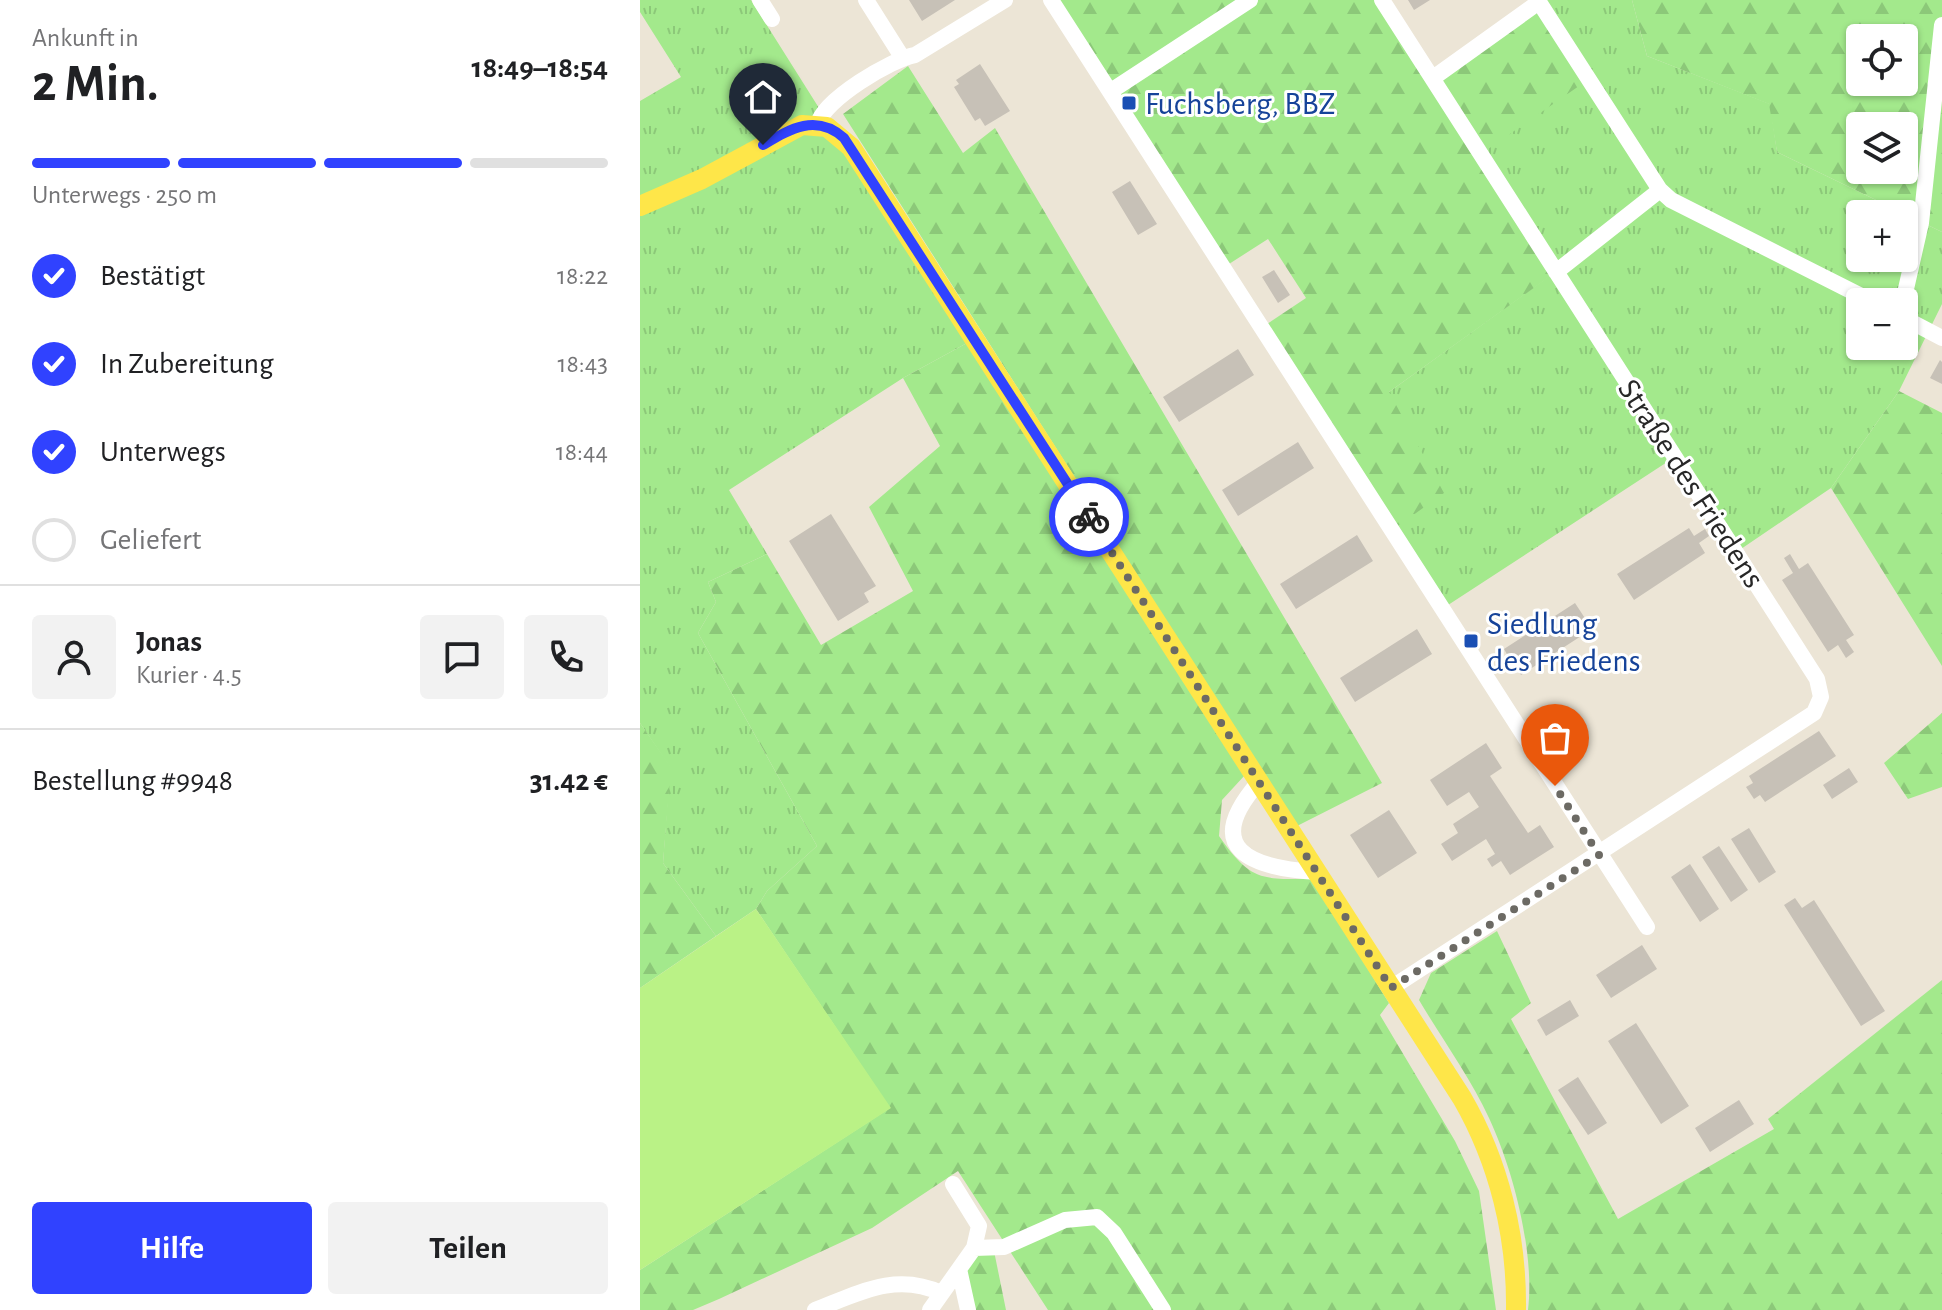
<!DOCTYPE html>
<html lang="de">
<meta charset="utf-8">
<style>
body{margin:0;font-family:"Alegreya Sans",sans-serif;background:#f2f2f2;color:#202124;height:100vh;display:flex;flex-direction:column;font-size:30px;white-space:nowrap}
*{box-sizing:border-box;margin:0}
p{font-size:26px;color:#757577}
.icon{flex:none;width:44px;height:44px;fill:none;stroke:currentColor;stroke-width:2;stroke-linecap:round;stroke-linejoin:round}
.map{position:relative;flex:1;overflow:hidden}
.panel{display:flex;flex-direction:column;background:#fff;width:640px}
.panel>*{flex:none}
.controls{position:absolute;left:1206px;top:24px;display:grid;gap:16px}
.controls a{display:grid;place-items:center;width:72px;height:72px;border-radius:8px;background:#fff;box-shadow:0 2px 6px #0004;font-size:40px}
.pin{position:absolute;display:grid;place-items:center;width:68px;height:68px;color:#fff;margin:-82px -34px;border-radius:50% 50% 50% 0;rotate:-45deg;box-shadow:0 0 8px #0007}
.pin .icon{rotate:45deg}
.courier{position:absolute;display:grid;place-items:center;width:80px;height:80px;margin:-40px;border:6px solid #3042ff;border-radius:50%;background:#fff;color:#222;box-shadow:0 2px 10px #0007}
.overview em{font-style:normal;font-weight:600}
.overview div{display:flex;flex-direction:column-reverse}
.overview{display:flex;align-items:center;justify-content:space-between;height:136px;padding:0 32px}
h1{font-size:52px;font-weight:600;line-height:60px}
.bar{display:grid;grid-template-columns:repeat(4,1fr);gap:12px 8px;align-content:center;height:96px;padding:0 32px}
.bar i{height:10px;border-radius:6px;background:#e0e0e0}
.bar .on{background:#3042ff}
.bar p{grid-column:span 4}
.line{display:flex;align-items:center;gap:20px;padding:0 32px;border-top:2px solid #e0e0e0}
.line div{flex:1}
.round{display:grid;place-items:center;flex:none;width:84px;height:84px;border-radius:8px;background:#f2f2f2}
ol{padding:0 32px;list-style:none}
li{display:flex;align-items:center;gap:24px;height:88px}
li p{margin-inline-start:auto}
li .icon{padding:8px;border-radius:50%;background:#3042ff;color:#fff;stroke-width:4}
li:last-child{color:#757577}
li i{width:44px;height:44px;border:4px solid #e0e0e0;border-radius:50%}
.button{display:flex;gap:16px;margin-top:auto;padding:16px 32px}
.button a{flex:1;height:92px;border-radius:8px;background:#3042ff;color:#fff;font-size:32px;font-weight:600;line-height:92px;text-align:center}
.button a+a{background:#f2f2f2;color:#202124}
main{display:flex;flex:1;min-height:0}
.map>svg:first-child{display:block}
</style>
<main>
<section class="panel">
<div class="overview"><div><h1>2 Min.</h1><p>Ankunft in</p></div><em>18:49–18:54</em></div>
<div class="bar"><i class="on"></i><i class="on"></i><i class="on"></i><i></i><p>Unterwegs · 250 m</p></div>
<ol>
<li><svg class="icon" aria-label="check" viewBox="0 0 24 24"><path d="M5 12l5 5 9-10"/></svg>Bestätigt<p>18:22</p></li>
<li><svg class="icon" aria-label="check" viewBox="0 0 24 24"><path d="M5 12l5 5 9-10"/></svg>In Zubereitung<p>18:43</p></li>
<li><svg class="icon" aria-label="check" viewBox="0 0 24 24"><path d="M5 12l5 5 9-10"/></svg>Unterwegs<p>18:44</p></li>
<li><i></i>Geliefert</li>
</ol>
<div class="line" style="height:144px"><a class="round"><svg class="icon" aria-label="person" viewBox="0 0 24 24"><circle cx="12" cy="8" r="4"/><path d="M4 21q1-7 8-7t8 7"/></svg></a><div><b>Jonas</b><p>Kurier · 4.5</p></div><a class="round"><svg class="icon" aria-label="chat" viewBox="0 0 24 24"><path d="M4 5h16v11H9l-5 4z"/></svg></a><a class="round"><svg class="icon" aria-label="phone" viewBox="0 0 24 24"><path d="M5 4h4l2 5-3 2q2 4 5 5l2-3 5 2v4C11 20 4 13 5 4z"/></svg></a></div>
<div class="line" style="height:104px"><div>Bestellung #9948</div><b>31.42 €</b></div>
<div class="button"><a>Hilfe</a><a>Teilen</a></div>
</section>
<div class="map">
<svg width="1302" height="1310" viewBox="0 0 1302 1310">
<defs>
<pattern id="grass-tufts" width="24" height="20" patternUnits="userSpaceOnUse" patternTransform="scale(2)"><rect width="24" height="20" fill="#a3e98c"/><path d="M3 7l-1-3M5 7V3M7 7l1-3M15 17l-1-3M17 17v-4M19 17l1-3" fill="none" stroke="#8cc879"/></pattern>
<pattern id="forest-firs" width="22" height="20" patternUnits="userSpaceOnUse" patternTransform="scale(2)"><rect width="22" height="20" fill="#a3e98c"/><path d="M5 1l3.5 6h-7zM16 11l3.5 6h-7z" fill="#8cc879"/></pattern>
</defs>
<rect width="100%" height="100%" fill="#ece5d6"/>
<path fill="url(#grass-tufts)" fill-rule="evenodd" d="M0 0H111L327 343 263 378 89 490 127 554 68 582 76 602 58 633 177 846 127 891 116 909 76 936 23 863 30 767 0 723V101L41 77 0 12Z
M902 0H992L1007 56 1130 104 1137 152 1302 232V304L1259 391 1191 488 1101 549 1041 453 805 607 755 528 749 392 915 272 841 154ZM1220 214H1264V258H1220ZM1220 302H1264V346H1220Z"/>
<path fill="url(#forest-firs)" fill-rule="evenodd" d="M417 0H742L794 78 899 3 949 79 841 154 916 272 749 392 804 493 755 528 627 324 666 298 628 239 589 264Z
M992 0H1302V232L1137 152 1129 104 1007 56ZM1220 38H1264V82H1220ZM1220 126H1264V170H1220Z
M268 66 323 153 355 128 742 783 657 826 203 114Z
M327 343 605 775 582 800 579 836C611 881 619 879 672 879L749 1003 740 1015 815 1141 839 1191 856 1310H408L318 1171 232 1228 79 1299 53 1310H0V1270L250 1108 116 909 127 891 177 846 58 633 76 602 68 582 127 554 181 645 273 591 229 507 300 446 263 378Z
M1259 391 1302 413V666L1191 488Z
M1302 713V787L1268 799 1244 763Z
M0 723 31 767 23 863 76 936 0 988Z
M857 931 891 1003 871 1019 978 1219 1134 1129 1128 1119 1302 980V1310H888C895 1253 873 1169 849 1118 830 1077 802 1039 779 1000L791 973Z
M337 1251H354L366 1310H332L323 1274Z"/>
<path fill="#baf286" d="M116 909 251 1108 0 1270V988Z"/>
<path fill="#c7c1b7" d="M269 0H315L282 21Z
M768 0H790L774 10Z
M340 64 370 111 345 126 340 118 335 121 314 87 319 84 316 80Z
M490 181 517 224 498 235 472 192Z
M634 270 650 295 638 303 622 277Z
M598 349 614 375 539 422 523 397Z
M1300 360 1302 362V384L1290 378Z
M658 442 674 468 598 516 582 490Z
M191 514 236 586 224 593 229 602 198 621 149 541Z
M1049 528 1054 536 1065 529 1069 536 1059 543 1065 553 994 600 977 574Z
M717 535 733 561 656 609 640 584Z
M1150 554 1159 569 1168 563 1214 635 1206 640 1214 652 1206 658 1198 645 1188 652 1142 580 1153 573 1144 558Z
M935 603 952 629 881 675 874 664 860 673 855 665 868 656 864 649Z
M777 629 792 654 715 702 700 678Z
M1179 731 1196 756 1125 802 1120 795 1114 799 1106 787 1113 783 1109 776Z
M846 743 862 768 850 776 888 833 900 825 914 847 870 875 861 861 852 867 847 859 855 854 846 839 812 861 801 844 818 833 813 824 839 807 829 792 807 806 790 780Z
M1209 768 1218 782 1192 799 1183 785Z
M749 810 777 853 738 878 710 835Z
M1109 828 1136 872 1119 883 1091 839Z
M1079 846 1108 890 1091 902 1062 857Z
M1050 864 1079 909 1060 922 1031 877Z
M1155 898 1162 908 1174 900 1245 1011 1221 1026 1144 905Z
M1002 945 1017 969 971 998 956 975Z
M930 1000 939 1016 906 1036 897 1020Z
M996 1023 1049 1106 1021 1124 968 1041Z
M938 1077 967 1123 948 1135 918 1090Z
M1099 1100 1114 1124 1070 1152 1055 1128Z"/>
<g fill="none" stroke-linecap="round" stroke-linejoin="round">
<path stroke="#fff" stroke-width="16" d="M120 0 132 19
M226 0 262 57
M411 0 1007 927
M742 0 1177 679 1181 697 1174 713 751 988
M793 78 899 2 1020 190 1031 200 1233 302
M471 91 610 0
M178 124C183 100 252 59 275 55L365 0
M916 272 1020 190
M1263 302 1281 223 1302 25
M1264 318 1302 338
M619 782C560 849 611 868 677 872
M334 1248 364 1247 425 1220 457 1217 474 1233 523 1310
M319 1269 328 1310
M175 1310C219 1293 256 1272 301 1293
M290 1310 334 1248 339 1226 313 1184"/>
<path stroke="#fee649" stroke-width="20" d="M0 206 62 179 162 125 187 127 211 147 822 1098C859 1162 877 1236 876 1310"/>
</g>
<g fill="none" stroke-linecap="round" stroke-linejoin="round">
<path stroke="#6c6a64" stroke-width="8" stroke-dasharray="0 14.4" d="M449 517 751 988 959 855 915 786"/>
<path stroke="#3042ff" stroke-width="10" d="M123 145C150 129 176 113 204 138L449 517"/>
</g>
<g fill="#1a4fb4" stroke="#fff" stroke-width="3">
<rect x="481" y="95" width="16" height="16" rx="4"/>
<rect x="823" y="633" width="16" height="16" rx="4"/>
</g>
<g text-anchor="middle" stroke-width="6" stroke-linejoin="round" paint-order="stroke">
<g font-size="32" fill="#164399" stroke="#fff" text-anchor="start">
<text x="505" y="114">Fuchsberg, BBZ</text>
<text x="847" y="634">Siedlung<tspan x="847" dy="37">des Friedens</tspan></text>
</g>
<g font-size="32" fill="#272727" stroke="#fff">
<text transform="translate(1052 483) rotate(57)" y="11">Straße des Friedens</text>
</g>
</g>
</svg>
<div class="controls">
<a><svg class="icon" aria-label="locate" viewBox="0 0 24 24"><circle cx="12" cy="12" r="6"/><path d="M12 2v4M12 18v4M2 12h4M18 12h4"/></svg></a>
<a><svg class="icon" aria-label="layers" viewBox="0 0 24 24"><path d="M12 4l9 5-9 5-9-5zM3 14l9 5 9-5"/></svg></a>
<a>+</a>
<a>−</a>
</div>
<div class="pin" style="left:915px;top:786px;background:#ea580c"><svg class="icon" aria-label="bag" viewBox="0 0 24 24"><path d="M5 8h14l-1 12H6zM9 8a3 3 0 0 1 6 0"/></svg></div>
<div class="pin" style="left:123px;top:145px;background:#1f2937"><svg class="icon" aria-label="home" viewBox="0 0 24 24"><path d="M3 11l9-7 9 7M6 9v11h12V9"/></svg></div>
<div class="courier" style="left:449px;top:517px"><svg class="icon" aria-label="bike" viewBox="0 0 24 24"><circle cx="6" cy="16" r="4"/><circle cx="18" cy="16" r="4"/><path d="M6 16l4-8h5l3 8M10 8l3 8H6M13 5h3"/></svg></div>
</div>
</main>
